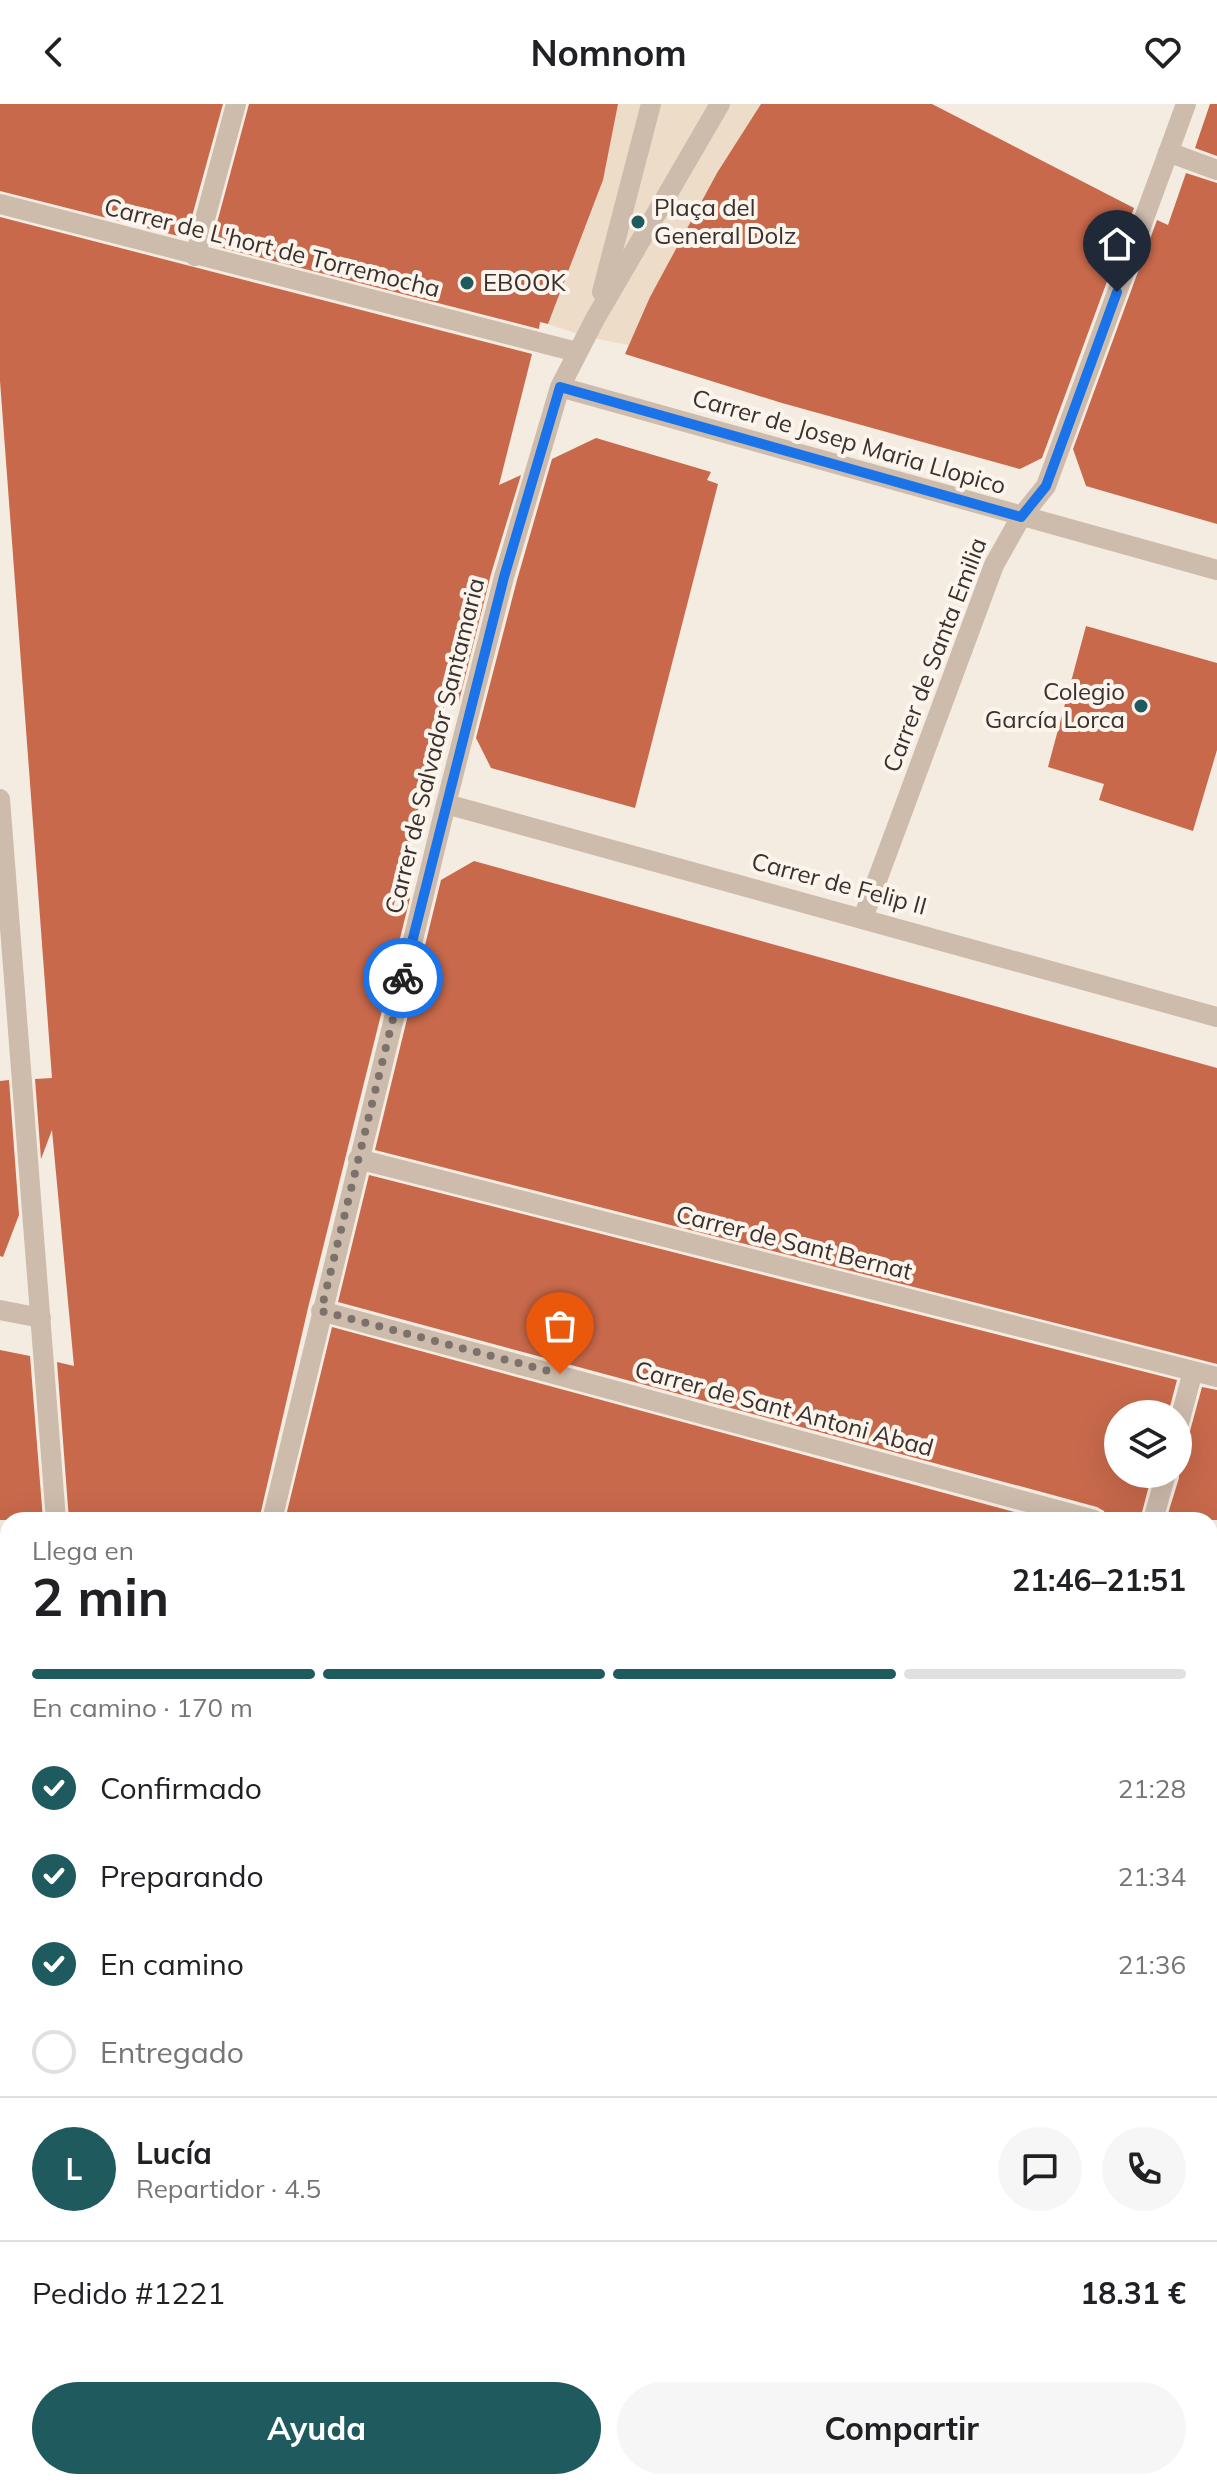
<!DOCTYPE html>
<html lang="es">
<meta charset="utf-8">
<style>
body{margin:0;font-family:Mulish,sans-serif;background:#f6f6f6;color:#202124;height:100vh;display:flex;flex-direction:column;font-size:30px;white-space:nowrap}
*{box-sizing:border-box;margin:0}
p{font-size:26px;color:#757577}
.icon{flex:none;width:44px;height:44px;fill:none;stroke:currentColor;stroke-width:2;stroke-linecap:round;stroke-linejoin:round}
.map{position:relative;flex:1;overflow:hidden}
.sheet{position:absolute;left:0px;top:1408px;width:1218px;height:978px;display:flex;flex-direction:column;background:#fff;border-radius:24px 24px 0 0;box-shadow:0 8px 32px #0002}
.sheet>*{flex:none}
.controls{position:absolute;left:1104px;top:1296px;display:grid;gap:16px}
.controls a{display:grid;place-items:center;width:88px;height:88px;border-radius:50%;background:#fff;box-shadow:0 8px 32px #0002;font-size:40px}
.pin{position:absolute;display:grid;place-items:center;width:68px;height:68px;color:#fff;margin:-82px -34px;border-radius:50% 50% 50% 0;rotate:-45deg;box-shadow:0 0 8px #0007}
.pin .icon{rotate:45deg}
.courier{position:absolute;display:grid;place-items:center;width:80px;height:80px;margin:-40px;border:6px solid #1a73e8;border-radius:50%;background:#fff;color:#222;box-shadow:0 2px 10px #0007}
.overview em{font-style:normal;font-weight:700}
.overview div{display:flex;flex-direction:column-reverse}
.overview{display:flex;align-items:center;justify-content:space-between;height:136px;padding:0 32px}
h1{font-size:52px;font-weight:700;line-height:60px}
.bar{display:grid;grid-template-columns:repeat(4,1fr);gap:12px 8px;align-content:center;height:96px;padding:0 32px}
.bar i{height:10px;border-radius:6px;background:#e0e0e0}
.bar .selected{background:#1f5a5e}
.bar p{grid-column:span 4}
.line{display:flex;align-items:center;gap:20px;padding:0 32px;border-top:2px solid #e0e0e0}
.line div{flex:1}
.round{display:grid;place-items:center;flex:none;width:84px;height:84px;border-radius:42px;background:#f6f6f6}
ol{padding:0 32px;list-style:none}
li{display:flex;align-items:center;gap:24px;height:88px}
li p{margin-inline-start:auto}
li .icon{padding:8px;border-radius:50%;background:#1f5a5e;color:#fff;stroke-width:4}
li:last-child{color:#757577}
li i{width:44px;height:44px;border:4px solid #e0e0e0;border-radius:50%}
.button{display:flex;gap:16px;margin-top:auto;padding:16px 32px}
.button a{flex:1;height:92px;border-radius:48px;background:#1f5a5e;color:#fff;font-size:32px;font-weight:700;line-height:92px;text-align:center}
.button a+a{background:#f6f6f6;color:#202124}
header{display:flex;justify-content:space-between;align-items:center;height:104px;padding:0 32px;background:#fff;font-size:36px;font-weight:700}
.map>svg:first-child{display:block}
</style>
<header><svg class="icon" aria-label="back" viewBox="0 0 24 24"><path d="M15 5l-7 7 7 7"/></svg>Nomnom<svg class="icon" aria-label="heart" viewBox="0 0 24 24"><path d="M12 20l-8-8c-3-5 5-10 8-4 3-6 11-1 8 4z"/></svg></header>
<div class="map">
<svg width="1217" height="2385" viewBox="0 0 1217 2385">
<rect width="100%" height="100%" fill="#f4ebe1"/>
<path fill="#ecdcc8" d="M618 0H761L701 99 650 194 629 241 587 233 548 220 602 77Z"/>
<path fill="#c8694b" d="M0 0H223L186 134 0 87Z
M249 0H618L603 76 548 220 540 218 539 225 211 141Z
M761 0H932L1134 104 1042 354 1020 365 782 299 625 250 650 193 717 69Z
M1210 0H1217V52L1195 44Z
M1186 69 1217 79V420L1086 382 1073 345 1157 116 1168 121Z
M0 113 532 250 499 381 521 371 491 470 459 597 450 580 393 804 410 794 308 1204 259 1416H69L57 1258 74 1262 52 1026 41 1055 35 975 52 974 0 277Z
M596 334 711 368 707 376 718 380 635 704 491 664 476 634 517 476 552 355Z
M1086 522 1217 559V646L1193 727 1099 696 1104 680 1048 663Z
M474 757 1217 964V1260L375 1046 441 776Z
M9 976 19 1111 3 1153 0 1152V977Z
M369 1071 1177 1276 1168 1310H1118V1370H1152L1140 1416H1107L1104 1407 1097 1403 338 1198Z
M332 1223 1044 1416H285Z
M0 1246 30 1252 43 1416H0Z
M1202 1283 1217 1286V1416H1166L1179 1374 1178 1336 1187 1333 1190 1327Z"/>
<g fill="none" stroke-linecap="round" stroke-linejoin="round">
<path stroke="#cdbbac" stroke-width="20" d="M1168 48 1217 66
M0 100 577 248
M195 152 236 0
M602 188 651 0
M560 283 1217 466
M0 695 56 1416
M446 700 1217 913
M863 814 994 461 1021 413 1046 382 1186 0
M358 1055 1217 1273
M0 1206 41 1214
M321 1207 1094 1416
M1178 1323 1193 1267
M272 1416 446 700 504 473 560 283 595 215 720 0
M1153 1416 1166 1370
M1210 1448 1217 1450
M0 1482H8
M1210 1811 1217 1813
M1210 2084 1217 2064
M1210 2324 1217 2327
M129 2378 149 2385
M65 2385 68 2378
M80 2385 101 2378
M572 2385 574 2378
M1109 2385 1111 2378"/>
</g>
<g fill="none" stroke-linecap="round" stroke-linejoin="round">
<path stroke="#7c716b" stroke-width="8" stroke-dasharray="0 14.4" d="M403 874 321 1207 560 1270"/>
<path stroke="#1a73e8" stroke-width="10" d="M403 874 504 473 560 283 1021 413 1046 382 1117 188"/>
</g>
<g fill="#1f5a5e" stroke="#fbf5ee" stroke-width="3">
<circle cx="638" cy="118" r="8"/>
<circle cx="467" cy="179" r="8"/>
<circle cx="1141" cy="602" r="8"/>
</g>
<g text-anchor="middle" stroke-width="8" stroke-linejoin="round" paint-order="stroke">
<g font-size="24" fill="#3b302b" stroke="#fbf5ee" text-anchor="start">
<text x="654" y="112">Plaça del<tspan x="654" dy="28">General Dolz</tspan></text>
<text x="483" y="187">EBOOK</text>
<text x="1125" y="596" text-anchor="end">Colegio<tspan x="1125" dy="28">García Lorca</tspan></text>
</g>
<g font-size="24" fill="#3b302b" stroke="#fbf5ee">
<text transform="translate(272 144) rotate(14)" y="8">Carrer de L'hort de Torremocha</text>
<text transform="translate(849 338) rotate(16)" y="8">Carrer de Josep Maria Llopico</text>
<text transform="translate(935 551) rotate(-69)" y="8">Carrer de Santa Emilia</text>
<text transform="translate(435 642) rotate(-76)" y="8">Carrer de Salvador Santamaria</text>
<text transform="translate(839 780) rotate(15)" y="8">Carrer de Felip II</text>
<text transform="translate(794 1139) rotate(14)" y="8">Carrer de Sant Bernat</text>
<text transform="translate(784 1305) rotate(15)" y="8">Carrer de Sant Antoni Abad</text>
</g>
</g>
</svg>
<div class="controls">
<a><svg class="icon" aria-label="layers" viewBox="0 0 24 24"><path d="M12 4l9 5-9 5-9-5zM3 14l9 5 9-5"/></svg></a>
</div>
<div class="pin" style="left:560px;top:1270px;background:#ea580c"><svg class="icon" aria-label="bag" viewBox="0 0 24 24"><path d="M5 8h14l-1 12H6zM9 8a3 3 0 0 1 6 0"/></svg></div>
<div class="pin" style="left:1117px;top:188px;background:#1f2937"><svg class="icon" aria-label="home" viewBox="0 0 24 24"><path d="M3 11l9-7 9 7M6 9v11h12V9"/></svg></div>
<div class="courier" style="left:403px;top:874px"><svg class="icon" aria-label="bike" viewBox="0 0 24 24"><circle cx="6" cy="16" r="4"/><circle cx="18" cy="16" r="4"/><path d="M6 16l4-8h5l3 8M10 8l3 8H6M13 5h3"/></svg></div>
<section class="sheet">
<div class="overview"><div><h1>2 min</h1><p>Llega en</p></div><em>21:46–21:51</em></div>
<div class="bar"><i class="selected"></i><i class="selected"></i><i class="selected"></i><i></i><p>En camino · 170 m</p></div>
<ol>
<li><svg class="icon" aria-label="check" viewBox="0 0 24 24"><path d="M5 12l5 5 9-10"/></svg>Confirmado<p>21:28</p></li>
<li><svg class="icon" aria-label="check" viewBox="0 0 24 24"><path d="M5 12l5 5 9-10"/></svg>Preparando<p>21:34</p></li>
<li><svg class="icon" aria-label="check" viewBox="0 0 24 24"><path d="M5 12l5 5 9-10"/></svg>En camino<p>21:36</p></li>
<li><i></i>Entregado</li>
</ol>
<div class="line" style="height:144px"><b class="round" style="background:#1f5a5e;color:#fff">L</b><div><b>Lucía</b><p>Repartidor · 4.5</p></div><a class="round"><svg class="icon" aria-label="chat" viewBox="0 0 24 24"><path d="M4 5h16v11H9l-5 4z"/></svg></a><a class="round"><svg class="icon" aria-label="phone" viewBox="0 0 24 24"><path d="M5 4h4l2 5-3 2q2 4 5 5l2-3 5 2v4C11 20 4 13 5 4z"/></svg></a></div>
<div class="line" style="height:104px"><div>Pedido #1221</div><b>18.31 €</b></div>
<div class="button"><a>Ayuda</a><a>Compartir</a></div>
</section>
</div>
